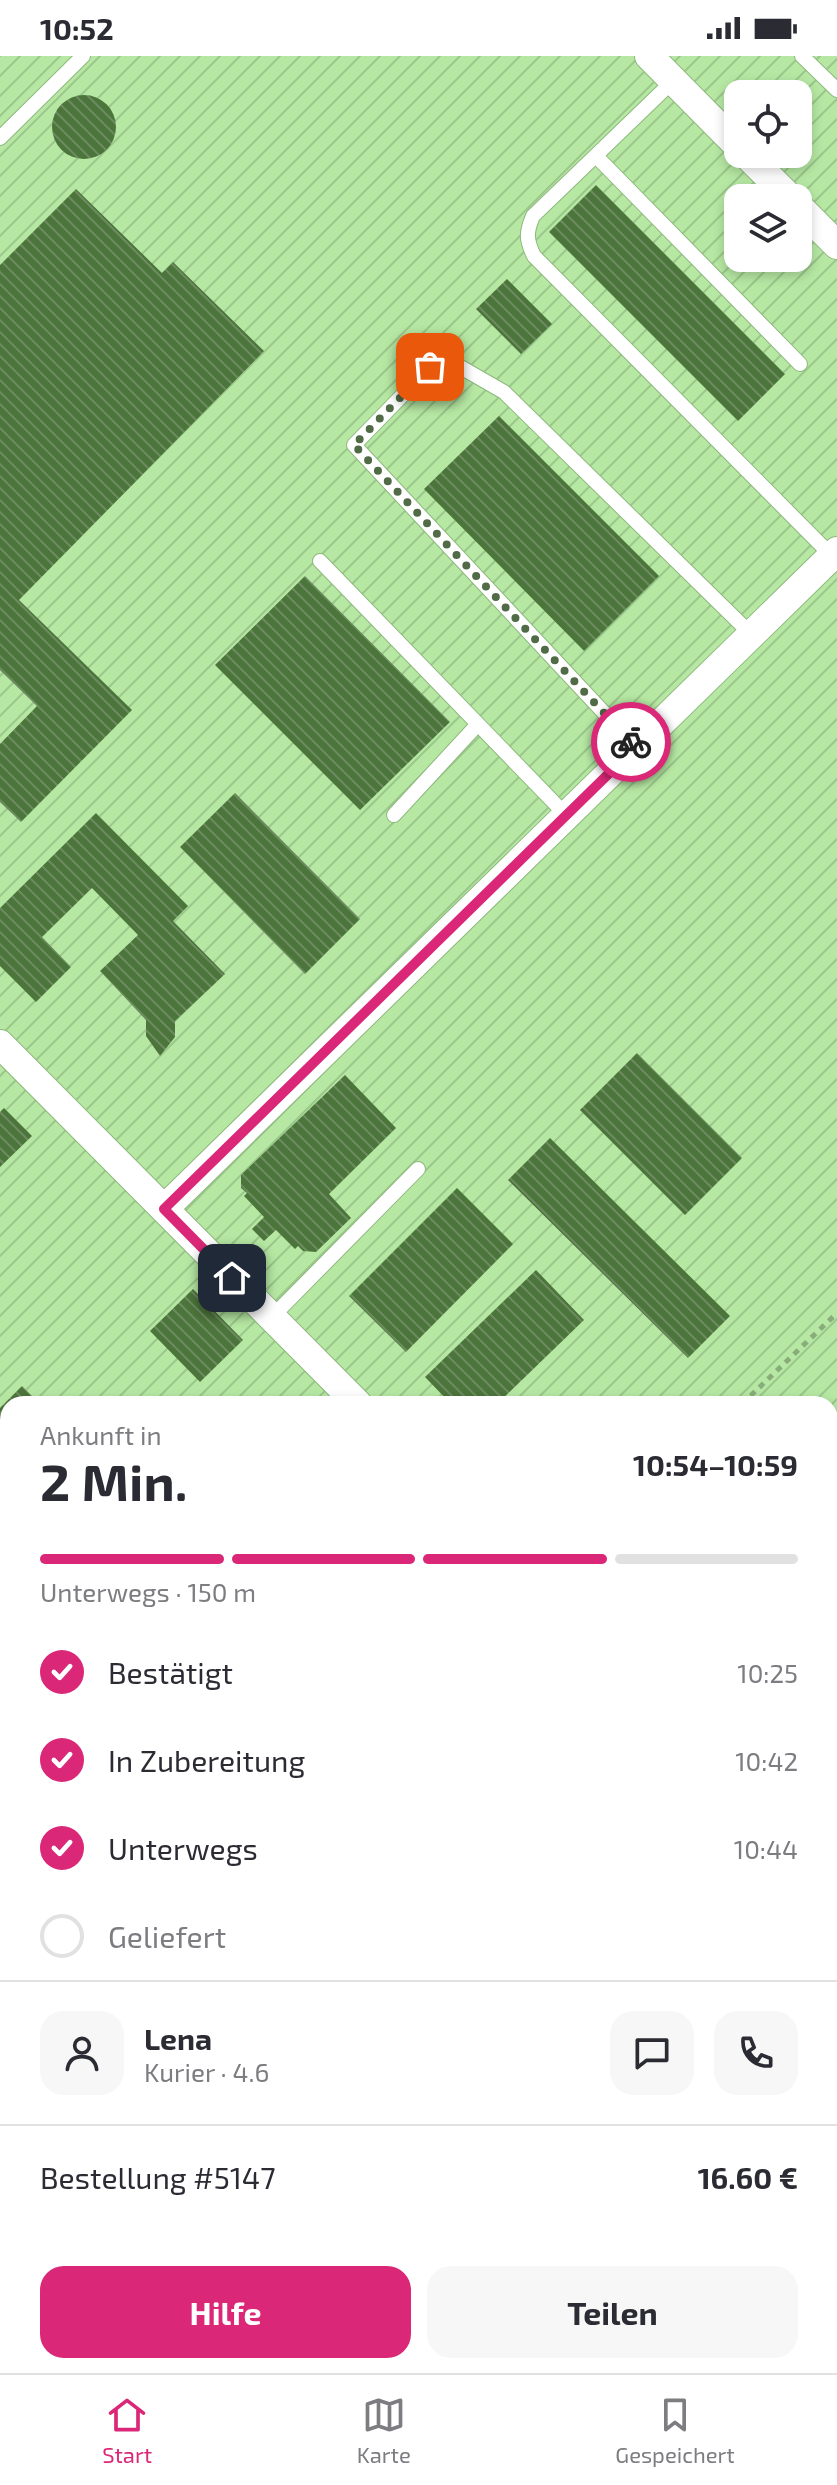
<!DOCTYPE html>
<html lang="de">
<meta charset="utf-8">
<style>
body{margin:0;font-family:"Exo 2",sans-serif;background:#f7f7f7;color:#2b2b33;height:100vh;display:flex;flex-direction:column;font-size:30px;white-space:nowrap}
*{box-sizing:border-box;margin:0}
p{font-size:26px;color:#7c7c81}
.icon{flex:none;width:44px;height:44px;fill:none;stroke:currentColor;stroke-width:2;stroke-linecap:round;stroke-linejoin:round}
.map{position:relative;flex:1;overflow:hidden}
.sheet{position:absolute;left:0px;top:1340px;width:838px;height:978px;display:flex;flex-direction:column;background:#fff;border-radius:24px 24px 0 0;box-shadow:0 4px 12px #0003}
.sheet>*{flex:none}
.tools{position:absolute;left:724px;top:24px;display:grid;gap:16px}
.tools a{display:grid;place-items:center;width:88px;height:88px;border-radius:16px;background:#fff;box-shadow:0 4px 12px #0003;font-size:40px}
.pin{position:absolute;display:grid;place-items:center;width:68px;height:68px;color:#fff;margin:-34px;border-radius:16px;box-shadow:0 4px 12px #0006}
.courier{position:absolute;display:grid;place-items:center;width:80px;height:80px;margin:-40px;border:6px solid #db2777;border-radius:50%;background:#fff;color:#222;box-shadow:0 2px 10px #0007}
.headline em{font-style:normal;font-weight:700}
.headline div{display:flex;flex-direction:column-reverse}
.headline{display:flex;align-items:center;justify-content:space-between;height:136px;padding:0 40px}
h1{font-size:52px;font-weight:700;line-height:60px}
.bar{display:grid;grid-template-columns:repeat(4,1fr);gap:12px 8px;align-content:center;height:96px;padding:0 40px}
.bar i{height:10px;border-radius:6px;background:#e1e1e2}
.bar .current{background:#db2777}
.bar p{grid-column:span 4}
.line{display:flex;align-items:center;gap:20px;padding:0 40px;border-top:2px solid #e1e1e2}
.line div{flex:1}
.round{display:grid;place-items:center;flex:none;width:84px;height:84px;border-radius:24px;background:#f7f7f7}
ol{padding:0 40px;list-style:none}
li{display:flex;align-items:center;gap:24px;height:88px}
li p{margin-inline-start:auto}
li .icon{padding:8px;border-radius:50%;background:#db2777;color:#fff;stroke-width:4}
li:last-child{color:#7c7c81}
li i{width:44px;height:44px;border:4px solid #e1e1e2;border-radius:50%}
.primary-button{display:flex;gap:16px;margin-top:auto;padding:16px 40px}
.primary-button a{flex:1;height:92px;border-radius:24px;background:#db2777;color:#fff;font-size:32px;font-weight:700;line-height:92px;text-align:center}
.primary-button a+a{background:#f7f7f7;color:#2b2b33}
.status{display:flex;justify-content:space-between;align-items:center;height:56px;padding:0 40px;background:#fff;direction:ltr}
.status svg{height:22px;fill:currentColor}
.tab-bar{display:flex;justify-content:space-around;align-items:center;height:112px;border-top:2px solid #e1e1e2;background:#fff;font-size:22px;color:#7c7c81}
.tab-bar a{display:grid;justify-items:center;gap:4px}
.tab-bar .current{color:#db2777}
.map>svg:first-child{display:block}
</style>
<div class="status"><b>10:52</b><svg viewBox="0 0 49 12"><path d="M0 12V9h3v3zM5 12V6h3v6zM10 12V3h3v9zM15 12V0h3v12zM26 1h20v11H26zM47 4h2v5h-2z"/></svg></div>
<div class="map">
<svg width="837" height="2317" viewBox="0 0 837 2317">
<defs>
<pattern id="industrial-furrows" width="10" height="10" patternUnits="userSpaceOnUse" patternTransform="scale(2)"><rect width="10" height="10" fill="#b6e8a3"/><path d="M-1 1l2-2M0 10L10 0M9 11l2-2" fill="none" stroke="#9bc78b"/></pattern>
<pattern id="water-ripples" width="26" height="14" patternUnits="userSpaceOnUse" patternTransform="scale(2)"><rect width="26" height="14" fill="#9bd981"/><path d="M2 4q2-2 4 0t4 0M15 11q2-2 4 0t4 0" fill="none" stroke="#84ba6e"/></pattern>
<pattern id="building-back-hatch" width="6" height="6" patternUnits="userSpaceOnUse" patternTransform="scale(2)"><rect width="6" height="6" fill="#4c753b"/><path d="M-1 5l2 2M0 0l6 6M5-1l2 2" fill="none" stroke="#6c8b60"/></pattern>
</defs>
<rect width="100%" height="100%" fill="#c4f2b2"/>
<path fill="url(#industrial-furrows)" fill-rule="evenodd" d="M0 0H837V1884L830 1887V1348H8V1716L0 1705ZM738 38H798V98H738ZM738 142H798V202H738Z"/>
<path fill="#e2bc85" d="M0 1705 8 1716V2267L0 2269Z"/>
<path fill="url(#water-ripples)" stroke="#72a25d" stroke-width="2" d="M837 1947V2317H81L101 2310H830V1950Z"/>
<path fill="url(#building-back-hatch)" d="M52 71a32 32 0 1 1 64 0a32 32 0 1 1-64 0Z
M596 129 785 318 738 365 549 176Z
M76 133 162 217 173 206 264 295 19 544 132 654 21 766 0 746V688L37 650 0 614V209Z
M507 223 552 268 521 298 476 253Z
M499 360 659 520 584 595 424 433Z
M305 520 450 666 360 754 215 609Z
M235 737 360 863 305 918 180 791Z
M96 757 188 850 173 865 225 918 175 965V981L160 1000 146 980V964L100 915 138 879 92 832 42 881 71 911 36 946 0 910V852Z
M637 997 742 1102 685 1159 580 1054Z
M345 1019 396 1072 329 1138 351 1162 316 1196 303 1195 298 1190 295 1193 276 1174 264 1185 252 1173 264 1161 244 1140 247 1137 241 1132V1119Z
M4 1052 32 1080 0 1111V1056Z
M550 1082 730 1260 688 1302 508 1124Z
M457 1132 513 1188 406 1296 349 1240Z
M536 1214 584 1264 497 1348H451L425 1321Z
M193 1233 243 1284 200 1326 150 1275Z
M22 1330 40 1348H8V1418L0 1410V1352Z"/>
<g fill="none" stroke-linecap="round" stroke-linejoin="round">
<g stroke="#8db97c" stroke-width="16">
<path id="lane" d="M802 0 837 34
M673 25 533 160C526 176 526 184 534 200L832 500
M0 82 83 0
M596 100 800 308
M320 505 567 760
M636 691 354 389 430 311 457 309 504 336 752 579
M394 759 478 668
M272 1261 418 1113
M830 1854 837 1851"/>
</g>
<g stroke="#8db97c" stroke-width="30">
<path id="street" d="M649 0 738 90
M746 98 790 142
M798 150 837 189
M0 988 358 1348
M164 1153 837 495"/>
</g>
<path stroke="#88ad7a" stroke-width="5" stroke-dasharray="6 6" stroke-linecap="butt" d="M742 1348 837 1257
M830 1919 837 1916
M0 1936 8 1947
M0 2047 8 2039
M0 2310 8 2308
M182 2310 184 2317"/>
<use href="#lane" stroke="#fff" stroke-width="14"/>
<use href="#street" stroke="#fff" stroke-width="28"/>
</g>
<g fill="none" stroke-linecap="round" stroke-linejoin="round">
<path stroke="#506b45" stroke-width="8" stroke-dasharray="0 14.4" d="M430 311 354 389 631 686"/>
<path stroke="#db2777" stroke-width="10" d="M232 1222 164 1153 636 691 631 686"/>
</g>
</svg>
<div class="tools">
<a><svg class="icon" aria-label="locate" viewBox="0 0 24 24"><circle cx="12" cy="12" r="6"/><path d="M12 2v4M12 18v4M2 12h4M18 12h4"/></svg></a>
<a><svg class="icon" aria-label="layers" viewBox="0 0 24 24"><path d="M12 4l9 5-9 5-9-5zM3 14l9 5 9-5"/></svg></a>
</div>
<div class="pin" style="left:430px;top:311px;background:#ea580c"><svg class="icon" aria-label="bag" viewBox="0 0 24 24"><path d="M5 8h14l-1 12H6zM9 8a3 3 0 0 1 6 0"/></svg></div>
<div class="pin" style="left:232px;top:1222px;background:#1f2937"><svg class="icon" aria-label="home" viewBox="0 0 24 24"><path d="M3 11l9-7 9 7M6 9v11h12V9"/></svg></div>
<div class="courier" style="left:631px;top:686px"><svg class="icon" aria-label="bike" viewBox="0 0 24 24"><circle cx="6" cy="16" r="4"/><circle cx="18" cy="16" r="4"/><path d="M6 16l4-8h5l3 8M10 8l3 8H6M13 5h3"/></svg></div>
<section class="sheet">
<div class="headline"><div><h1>2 Min.</h1><p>Ankunft in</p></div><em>10:54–10:59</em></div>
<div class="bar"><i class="current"></i><i class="current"></i><i class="current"></i><i></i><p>Unterwegs · 150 m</p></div>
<ol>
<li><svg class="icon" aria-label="check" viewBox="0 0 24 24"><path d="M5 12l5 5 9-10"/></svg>Bestätigt<p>10:25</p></li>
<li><svg class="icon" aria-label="check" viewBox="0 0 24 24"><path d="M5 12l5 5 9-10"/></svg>In Zubereitung<p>10:42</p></li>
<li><svg class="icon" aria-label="check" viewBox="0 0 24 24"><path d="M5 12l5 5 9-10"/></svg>Unterwegs<p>10:44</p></li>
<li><i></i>Geliefert</li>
</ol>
<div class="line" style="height:144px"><a class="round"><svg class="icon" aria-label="person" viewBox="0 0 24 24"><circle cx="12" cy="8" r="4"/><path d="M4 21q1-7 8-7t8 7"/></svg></a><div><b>Lena</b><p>Kurier · 4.6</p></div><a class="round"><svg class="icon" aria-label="chat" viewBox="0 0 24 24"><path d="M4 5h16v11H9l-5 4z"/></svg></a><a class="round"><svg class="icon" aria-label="phone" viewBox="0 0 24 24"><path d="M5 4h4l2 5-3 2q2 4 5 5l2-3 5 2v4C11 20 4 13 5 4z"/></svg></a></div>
<div class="line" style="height:104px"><div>Bestellung #5147</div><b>16.60 €</b></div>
<div class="primary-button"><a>Hilfe</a><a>Teilen</a></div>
</section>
</div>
<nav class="tab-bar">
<a class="current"><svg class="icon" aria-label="home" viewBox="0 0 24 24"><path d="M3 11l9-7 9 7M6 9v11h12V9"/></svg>Start</a>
<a><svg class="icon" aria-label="map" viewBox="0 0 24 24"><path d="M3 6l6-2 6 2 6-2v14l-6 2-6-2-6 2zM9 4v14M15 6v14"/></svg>Karte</a>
<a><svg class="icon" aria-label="saved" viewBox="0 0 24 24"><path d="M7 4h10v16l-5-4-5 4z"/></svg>Gespeichert</a>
</nav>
